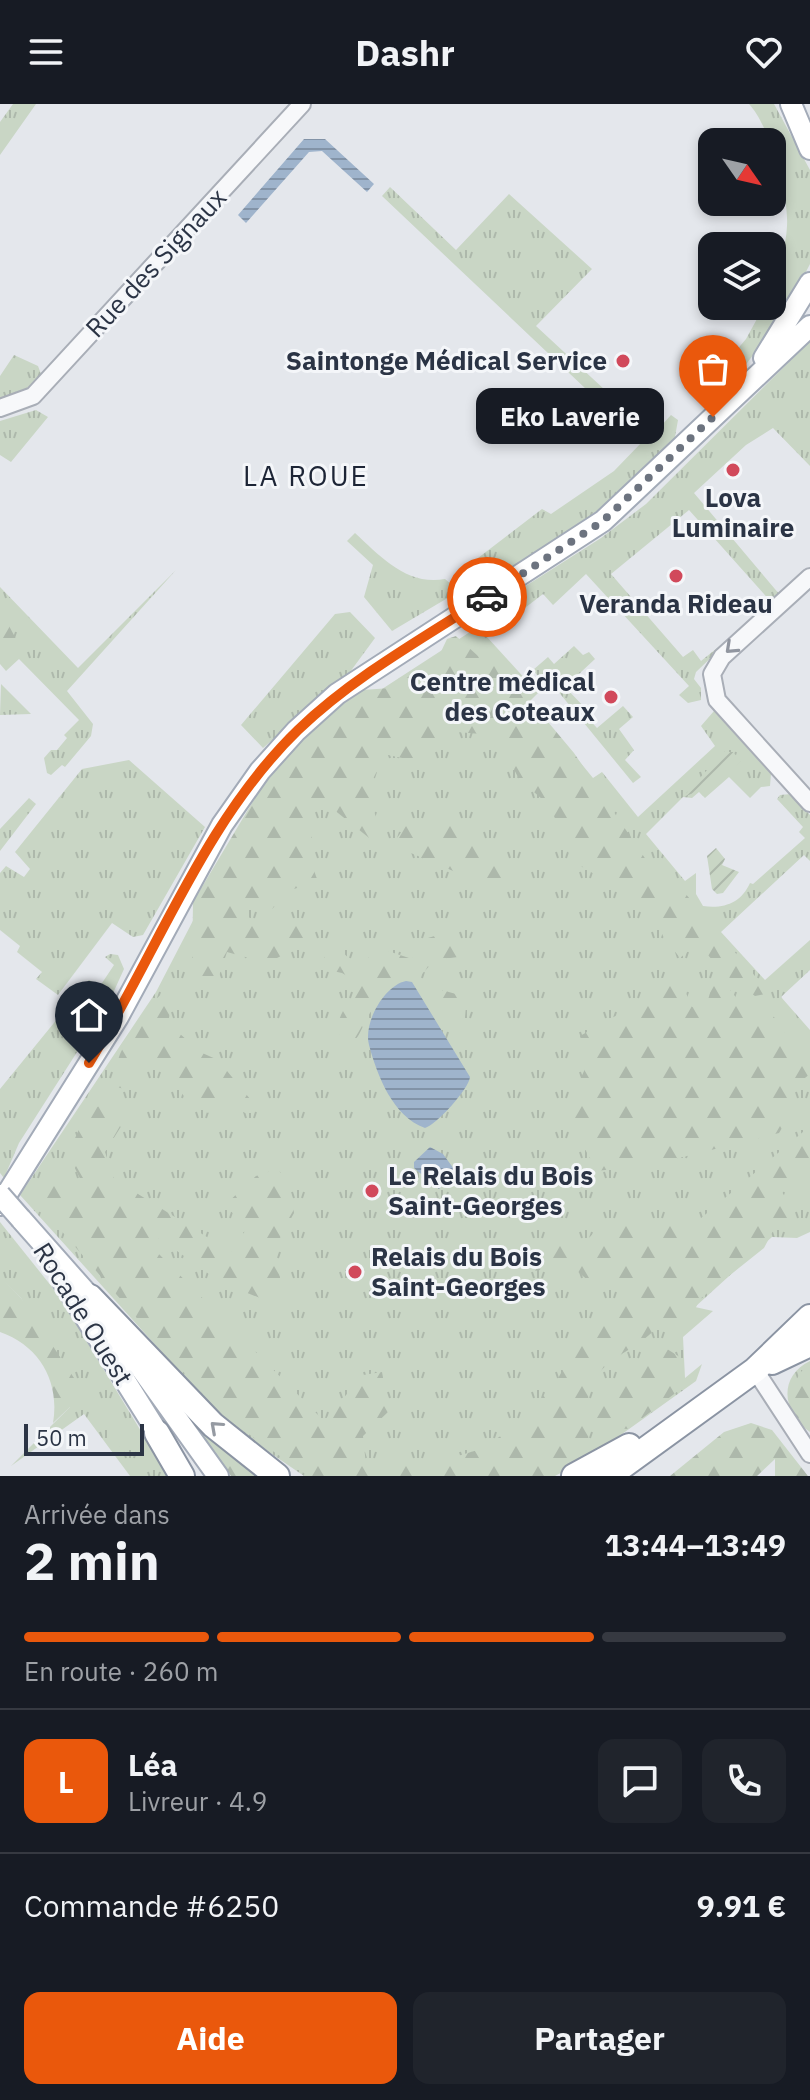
<!DOCTYPE html>
<html lang="fr">
<meta charset="utf-8">
<style>
body{margin:0;font-family:"IBM Plex Sans",sans-serif;background:#20242c;color:#f1f3f6;height:100vh;display:flex;flex-direction:column;font-size:30px;white-space:nowrap}
*{box-sizing:border-box;margin:0}
p{font-size:26px;color:#9ea1a6}
.icon{flex:none;width:44px;height:44px;fill:none;stroke:currentColor;stroke-width:2;stroke-linecap:round;stroke-linejoin:round}
.map{position:relative;height:1372px;overflow:hidden}
.drawer{display:flex;flex-direction:column;background:#171b24;flex:1}
.drawer>*{flex:none}
.needle{width:52px;rotate:124deg}
.tools{position:absolute;left:698px;top:24px;display:grid;gap:16px}
.tools a{display:grid;place-items:center;width:88px;height:88px;border-radius:16px;background:#171b24;box-shadow:0 4px 12px #0003;font-size:40px}
.scale{position:absolute;left:24px;bottom:20px;width:120px;box-sizing:border-box;padding-left:8px;border:4px solid #2b3445;border-top:0;font-size:22px;line-height:28px;white-space:nowrap;color:#2b3445;-webkit-text-stroke:6px #f4f6f9;paint-order:stroke}
.pin{position:absolute;display:grid;place-items:center;width:68px;height:68px;color:#fff;margin:-82px -34px;border-radius:50% 50% 50% 0;rotate:-45deg;box-shadow:0 0 8px #0007}
.pin .icon{rotate:45deg}
.courier{position:absolute;display:grid;place-items:center;width:80px;height:80px;margin:-40px;border:6px solid #ea580c;border-radius:50%;background:#fff;color:#222;box-shadow:0 2px 10px #0007}
.bubble{position:absolute;height:56px;border-radius:16px;background:#171b24;box-shadow:0 4px 12px #0003;font-size:26px;font-weight:700;line-height:56px;text-align:center}
.head em{font-style:normal;font-weight:700}
.head div{display:flex;flex-direction:column-reverse}
.head{display:flex;align-items:center;justify-content:space-between;height:136px;padding:0 24px}
h1{font-size:52px;font-weight:700;line-height:60px}
.bar{display:grid;grid-template-columns:repeat(4,1fr);gap:12px 8px;align-content:center;height:96px;padding:0 24px}
.bar i{height:10px;border-radius:6px;background:#363941}
.bar .on{background:#ea580c}
.bar p{grid-column:span 4}
.line{display:flex;align-items:center;gap:20px;padding:0 24px;border-top:2px solid #363941}
.line div{flex:1}
.round{display:grid;place-items:center;flex:none;width:84px;height:84px;border-radius:16px;background:#20242c}
.primary-button{display:flex;gap:16px;margin-top:auto;padding:16px 24px}
.primary-button a{flex:1;height:92px;border-radius:16px;background:#ea580c;color:#fff;font-size:32px;font-weight:700;line-height:92px;text-align:center}
.primary-button a+a{background:#20242c;color:#f1f3f6}
header{display:flex;justify-content:space-between;align-items:center;height:104px;padding:0 24px;background:#171b24;font-size:36px;font-weight:700}
.map>svg:first-child{display:block}
</style>
<header><svg class="icon" aria-label="menu" viewBox="0 0 24 24"><path d="M4 6h16M4 12h16M4 18h16"/></svg>Dashr<svg class="icon" aria-label="heart" viewBox="0 0 24 24"><path d="M12 20l-8-8c-3-5 5-10 8-4 3-6 11-1 8 4z"/></svg></header>
<div class="map">
<svg width="810" height="1372" viewBox="0 0 810 1372">
<defs>
<pattern id="grass-tufts" width="24" height="20" patternUnits="userSpaceOnUse" patternTransform="scale(2)"><rect width="24" height="20" fill="#c9d6c5"/><path d="M3 7l-1-3M5 7V3M7 7l1-3M15 17l-1-3M17 17v-4M19 17l1-3" fill="none" stroke="#adb8ab"/></pattern>
<pattern id="forest-firs" width="22" height="20" patternUnits="userSpaceOnUse" patternTransform="scale(2)"><rect width="22" height="20" fill="#c9d6c5"/><path d="M5 1l3.5 6h-7zM16 11l3.5 6h-7z" fill="#adb8ab"/></pattern>
<pattern id="garden-furrows" width="10" height="10" patternUnits="userSpaceOnUse" patternTransform="scale(2)"><rect width="10" height="10" fill="#c9d6c5"/><path d="M-1 1l2-2M0 10L10 0M9 11l2-2" fill="none" stroke="#adb8ab"/></pattern>
<pattern id="water-rules" width="6" height="5" patternUnits="userSpaceOnUse" patternTransform="scale(2)"><rect width="6" height="5" fill="#9fb4cc"/><path d="M0 2.5h6" fill="none" stroke="#8293a7"/></pattern>
</defs>
<rect width="100%" height="100%" fill="#e4e7ec"/>
<path fill="url(#grass-tufts)" d="M13 0H36L0 51V18Z
M749 0H774L810 66V160L784 210 732 279 715 281 700 269 705 265 714 273 746 235 764 202H772C772 174 786 150 787 122 789 91 770 22 749 0Z
M390 83 456 146 509 90 592 165 536 222 647 325 661 322 671 311 678 316 673 344 634 381 519 463 475 477 461 467 542 405 551 410 614 367 642 338 382 92Z
M810 237V362L773 324 746 341 694 389 780 491 772 499 689 406 611 470 683 553 693 546 701 557 743 523 696 568 694 575 701 584V596L688 599 679 591 689 582 586 470 553 501 543 490 487 533 538 589 530 597 593 674 602 668 638 713 715 642 701 622 714 607 771 670 770 682 761 683 750 694 729 673 705 694 699 688 692 694 683 693 646 730 685 777 696 769V790L703 802C724 805 741 799 750 779L753 780 805 734 799 728 803 723 777 695 780 691 791 690 810 711V757L804 751 721 828 765 876 810 836V866L781 893 810 926V1128L797 1134 772 1133 695 1203 713 1207 683 1233 685 1274 702 1260 696 1277 590 1353 555 1372H304L224 1317 20 1091 156 888 226 753 362 598 473 526 469 518 601 434 646 400Z
M14 251 38 262 41 270 23 288 0 295V272Z
M36 306 48 313 11 358 0 351V317Z
M355 429C381 453 407 482 445 475L451 480V492L392 527 364 493 373 461 347 437Z
M176 466 67 587 93 620 91 632 65 663 62 661 51 671 47 669 44 654 51 646H57L67 634 64 631 79 616 19 555 6 567 0 560V483L78 564Z
M350 508 375 534 350 568 263 644 241 621 335 510Z
M574 542 583 551 589 548 595 555 565 583 588 607 584 610 597 624 623 602 633 613 619 625 634 646 625 656 641 673 633 679 557 586 546 582 533 566 548 553 554 560Z
M1 580 31 610 0 611Z
M129 656 205 723 143 831 133 833 112 819 58 891 36 875 42 868 17 848 20 842 0 826V769L6 762 24 773 30 765 15 748 82 665Z
M29 694 36 700 0 747V725Z
M110 850 118 851 124 865 109 898 19 1039 4 1074 0 1069V985L89 876 100 882 114 861 105 853Z
M0 1118 60 1193 168 1372H130L84 1310 11 1362 70 1303 21 1194 0 1173Z
M810 1257V1328C783 1310 777 1273 810 1257Z"/>
<path fill="url(#forest-firs)" d="M0 505 16 535 29 547H6L0 524Z
M456 532 478 552 473 535 476 532 574 649 661 778 679 782 766 885V890L755 892 723 869 703 845 692 844 680 854 663 832 651 803 572 757 550 702 519 675 501 640 481 630 457 628 436 642 426 659 388 651C357 691 373 698 386 739L378 741 328 701 309 702C316 730 306 751 318 777L291 786 272 805 245 804 250 815 273 822 288 817 304 826 303 841 267 859 227 848 219 872H192L193 798 271 667 336 605 362 586 391 584 438 554 447 535Z
M443 716 455 725 474 726 487 745 504 752 506 776 497 787 484 786 472 775 392 741 407 720Z
M454 826 463 838 458 853 435 856 420 872 427 882 456 890 466 902 465 913 453 923 443 919 417 880C398 884 381 893 370 909 361 922 360 939 344 942 330 918 344 905 359 885L356 877 342 869 324 865 325 846 337 843 355 860 367 856 376 843 412 855 428 834Z
M662 874 680 875 692 903 707 900 712 881 726 880 740 899H764L794 941 807 939 810 943V970L787 988 791 1009 779 1029 659 1059 597 1067 565 1009 589 956 580 932 642 897Z
M89 876 99 883 109 898 93 922 84 925 71 917 73 893Z
M167 886 174 888 168 919 200 948 218 956 255 1001 251 1009H245L227 994 208 1009 187 996 159 960 135 961 131 982 125 985 116 983C117 944 120 949 141 921 151 907 152 895 167 886Z
M116 998 127 1013 105 1048 114 1075 231 1148 247 1124 225 1101 256 1072 276 1065 289 1075 294 1109 275 1143 285 1204 220 1178 159 1134 151 1142 324 1317 363 1271 382 1268 389 1307 363 1332 366 1361 451 1354 481 1345 517 1321 556 1278 580 1235 624 1192 623 1182 590 1178 570 1161 528 1168 516 1152 588 1135 601 1121 700 1115 810 1022V1094L808 1083 800 1078H789L782 1088 793 1106 791 1113 774 1125 764 1144 700 1195 683 1230 658 1222C634 1251 590 1255 588 1299L646 1255 667 1245 683 1255 682 1284 628 1325 591 1323 586 1343 543 1372H308L219 1309 33 1094V1087L48 1079 91 1097 68 1050 88 1005Z
M0 1172 21 1194 78 1280 70 1303 53 1319C60 1278 40 1242 0 1228Z
M810 1260V1324L792 1306C794 1288 793 1270 810 1260Z
M187 1312 194 1314 264 1372H231Z
M112 1313 128 1327 127 1341 114 1343 109 1336 108 1314Z
M751 1319 772 1326 808 1372H775V1355L757 1372H670L724 1328Z"/>
<path fill="url(#garden-furrows)" d="M723 648H733L741 657 703 692 699 687 683 693Z
M716 744 725 755 722 761 739 768 723 789 717 790 712 785 707 752Z"/>
<path fill="url(#water-rules)" d="M304 35H325L374 80 367 88 322 47 309 48 246 119 238 111Z
M406 877 412 878 470 973C469 985 436 1021 425 1024 393 1013 377 971 369 941 363 918 385 881 406 877Z
M430 1043 443 1050 454 1065 439 1085 414 1064V1058Z"/>
<g fill="none" stroke-linecap="round" stroke-linejoin="round">
<g stroke="#a9aeb7" stroke-width="20">
<path id="minor" d="M0 304 33 292 302 0
M810 473 722 553 712 570 717 596 810 699
M755 1266 810 1350"/>
</g>
<g stroke="#a3abb8" stroke-width="24">
<path id="major" d="M791 0 810 45
M764 254 810 179
M0 1101 118 913 222 721 260 667 296 627 337 590 603 417 810 222
M21 1115 90 1193 218 1372
M62 1176 166 1342"/>
</g>
<g stroke="#8b94a3" stroke-width="28">
<path id="highway" d="M90 1193 213 1321 277 1372
M772 1258 810 1240
M157 1329 182 1372
M574 1372 629 1342
M609 1372 755 1266 810 1213"/>
</g>
<use href="#minor" stroke="#f7f8fa" stroke-width="16"/>
<use href="#major" stroke="#fff" stroke-width="20"/>
<use href="#highway" stroke="#fff" stroke-width="24"/>
<g stroke="#a3abb8" stroke-width="24" stroke-linecap="butt">
<path id="major-bridge" d="M0 1091 21 1115"/>
</g>
<use href="#major-bridge" stroke="#fff" stroke-width="20"/>
</g>
<defs><path id="oneway-chevron" d="M-2-3.5L2.5 0L-2 3.5" fill="none" stroke-width="1.6" stroke-linecap="round" stroke-linejoin="round" transform="scale(2)"/></defs>
<use stroke="#9196a0" href="#oneway-chevron" transform="translate(731 544) rotate(137)"/>
<use stroke="#959aa2" href="#oneway-chevron" transform="translate(216 1323) rotate(-138)"/>
<g fill="none" stroke-linecap="round" stroke-linejoin="round">
<path stroke="#6c737f" stroke-width="8" stroke-dasharray="0 14.4" d="M487 493 603 417 713 313"/>
<path stroke="#ea580c" stroke-width="10" d="M89 959C157 849 204 717 298 626 353 573 423 534 487 493"/>
</g>
<g fill="#d1495b" stroke="#f4f6f9" stroke-width="3">
<circle cx="623" cy="257" r="8"/>
<circle cx="733" cy="366" r="8"/>
<circle cx="676" cy="472" r="8"/>
<circle cx="611" cy="593" r="8"/>
<circle cx="372" cy="1087" r="8"/>
<circle cx="355" cy="1168" r="8"/>
</g>
<g text-anchor="middle" stroke-width="6" stroke-linejoin="round" paint-order="stroke">
<g font-size="26" fill="#2b3445" stroke="#f4f6f9">
<text transform="translate(156 159) rotate(-47)" y="9">Rue des Signaux</text>
<text transform="translate(83 1210) rotate(58)" y="9">Rocade Ouest</text>
</g>
<g font-size="26" font-weight="bold" fill="#2b3445" stroke="#f4f6f9" text-anchor="end">
<text x="607" y="266">Saintonge Médical Service</text>
<text x="733" y="403" text-anchor="middle">Lova<tspan x="733" dy="30">Luminaire</tspan></text>
<text x="676" y="509" text-anchor="middle">Veranda Rideau</text>
<text x="595" y="587">Centre médical<tspan x="595" dy="30">des Coteaux</tspan></text>
<text x="388" y="1081" text-anchor="start">Le Relais du Bois<tspan x="388" dy="30">Saint-Georges</tspan></text>
<text x="371" y="1162" text-anchor="start">Relais du Bois<tspan x="371" dy="30">Saint-Georges</tspan></text>
</g>
<g font-size="28" letter-spacing="2" fill="#1d2536" stroke="#f4f6f9">
<text x="306" y="382">LA ROUE</text>
</g>
</g>
</svg>
<div class="tools">
<a><svg class="needle" viewBox="-14 -14 28 28"><path d="M0-13l5 13h-10z" fill="#e53935"/><path d="M0 13l5-13h-10z" fill="#9ea1a6"/></svg></a>
<a><svg class="icon" aria-label="layers" viewBox="0 0 24 24"><path d="M12 4l9 5-9 5-9-5zM3 14l9 5 9-5"/></svg></a>
</div>
<div class="scale">50 m</div>
<div class="pin" style="left:713px;top:313px;background:#ea580c"><svg class="icon" aria-label="bag" viewBox="0 0 24 24"><path d="M5 8h14l-1 12H6zM9 8a3 3 0 0 1 6 0"/></svg></div>
<div class="pin" style="left:89px;top:959px;background:#1f2937"><svg class="icon" aria-label="home" viewBox="0 0 24 24"><path d="M3 11l9-7 9 7M6 9v11h12V9"/></svg></div>
<div class="courier" style="left:487px;top:493px"><svg class="icon" aria-label="car" viewBox="0 0 24 24"><path d="M5 17H2v-5l4-1 3-4h7l3 4 3 1v5h-3M9 17h6M6 11h13"/><circle cx="7" cy="17" r="2"/><circle cx="17" cy="17" r="2"/></svg></div>
<div class="bubble" style="left:476px;top:284px;width:188px">Eko Laverie</div>
</div>
<section class="drawer">
<div class="head"><div><h1>2 min</h1><p>Arrivée dans</p></div><em>13:44–13:49</em></div>
<div class="bar"><i class="on"></i><i class="on"></i><i class="on"></i><i></i><p>En route · 260 m</p></div>
<div class="line" style="height:144px"><b class="round" style="background:#ea580c;color:#fff">L</b><div><b>Léa</b><p>Livreur · 4.9</p></div><a class="round"><svg class="icon" aria-label="chat" viewBox="0 0 24 24"><path d="M4 5h16v11H9l-5 4z"/></svg></a><a class="round"><svg class="icon" aria-label="phone" viewBox="0 0 24 24"><path d="M5 4h4l2 5-3 2q2 4 5 5l2-3 5 2v4C11 20 4 13 5 4z"/></svg></a></div>
<div class="line" style="height:104px"><div>Commande #6250</div><b>9.91 €</b></div>
<div class="primary-button"><a>Aide</a><a>Partager</a></div>
</section>
